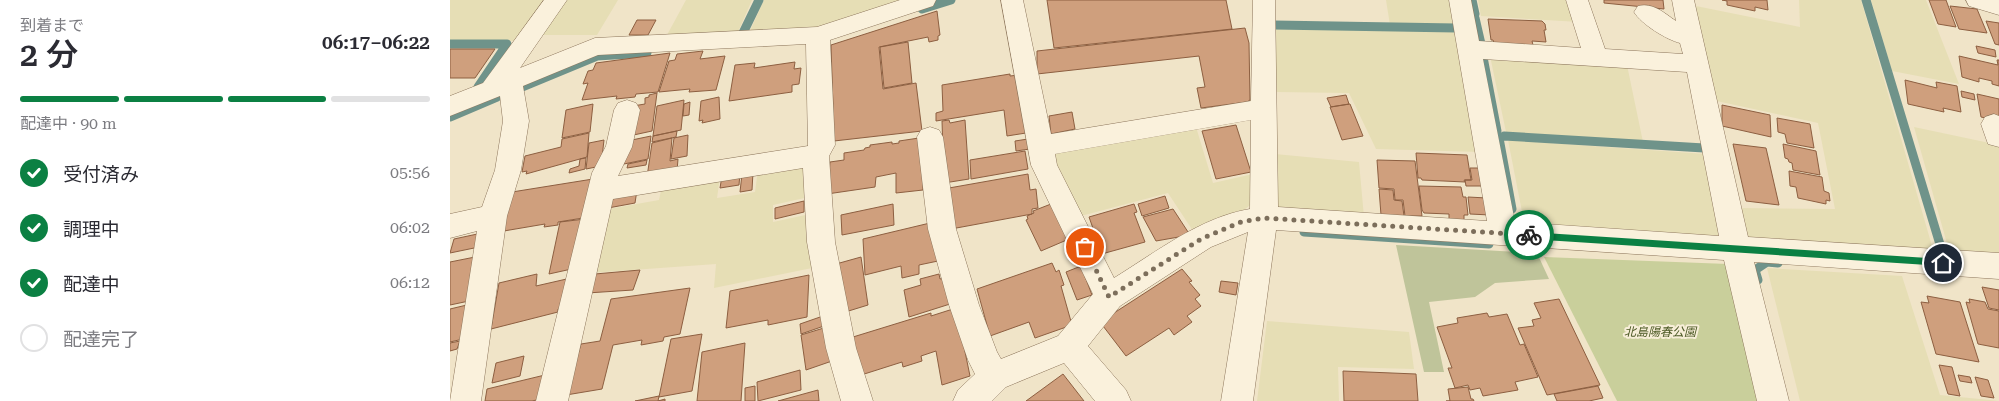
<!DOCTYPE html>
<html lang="ja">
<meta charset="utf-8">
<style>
body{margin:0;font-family:"Roboto Serif","Noto Sans JP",serif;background:#f2f2f3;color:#2b2b33;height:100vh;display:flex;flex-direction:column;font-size:19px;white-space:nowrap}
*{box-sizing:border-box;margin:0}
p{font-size:16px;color:#7c7c81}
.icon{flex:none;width:28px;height:28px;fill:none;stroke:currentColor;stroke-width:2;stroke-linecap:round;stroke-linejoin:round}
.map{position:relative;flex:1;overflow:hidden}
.side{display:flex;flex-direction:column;background:#fff;width:450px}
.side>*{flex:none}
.pin{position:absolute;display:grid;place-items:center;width:42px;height:42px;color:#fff;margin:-21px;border:2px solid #fff;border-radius:50%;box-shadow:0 1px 5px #0007}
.courier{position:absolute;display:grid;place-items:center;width:50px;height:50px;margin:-25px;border:4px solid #0b8043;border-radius:50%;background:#fff;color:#222;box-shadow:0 1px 6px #0007}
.summary em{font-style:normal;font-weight:600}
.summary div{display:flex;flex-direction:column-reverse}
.summary{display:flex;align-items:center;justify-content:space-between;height:85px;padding:0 20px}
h1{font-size:32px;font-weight:600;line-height:38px}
.bar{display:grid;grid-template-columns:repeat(4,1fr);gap:8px 5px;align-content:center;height:60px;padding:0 20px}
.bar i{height:6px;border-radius:4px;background:#e1e1e2}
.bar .selected{background:#0b8043}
.bar p{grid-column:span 4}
ol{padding:0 20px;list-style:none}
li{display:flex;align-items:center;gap:15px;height:55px}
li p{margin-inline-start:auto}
li .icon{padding:5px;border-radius:50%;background:#0b8043;color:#fff;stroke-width:4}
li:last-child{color:#7c7c81}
li i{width:28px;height:28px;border:2px solid #e1e1e2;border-radius:50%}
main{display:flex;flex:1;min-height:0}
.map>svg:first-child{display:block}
</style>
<main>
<section class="side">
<div class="summary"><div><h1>2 分</h1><p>到着まで</p></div><em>06:17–06:22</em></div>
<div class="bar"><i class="selected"></i><i class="selected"></i><i class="selected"></i><i></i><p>配達中 · 90 m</p></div>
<ol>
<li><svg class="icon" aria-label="check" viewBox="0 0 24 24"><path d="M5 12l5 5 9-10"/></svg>受付済み<p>05:56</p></li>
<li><svg class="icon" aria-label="check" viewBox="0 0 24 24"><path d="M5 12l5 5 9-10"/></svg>調理中<p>06:02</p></li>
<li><svg class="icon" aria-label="check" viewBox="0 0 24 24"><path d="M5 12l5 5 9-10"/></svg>配達中<p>06:12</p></li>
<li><i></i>配達完了</li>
</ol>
</section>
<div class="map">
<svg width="1549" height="401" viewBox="0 0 1549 401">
<rect width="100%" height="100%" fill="#f0e4c8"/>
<path fill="#e6deb5" d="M0 0H97L67 41 0 40Z
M116 0H168L147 35H91Z
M236 0H302L288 32 217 35Z
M314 0H460L365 29 299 33Z
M936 0H1002L1007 25H940Z
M1028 0H1124L1129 22 1031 16Z
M1349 0H1411L1484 253 1310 242 1294 234 1288 208 1385 209 1368 123 1262 100 1241 5 1350 27Z
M1421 0H1476L1509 84 1442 71Z
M823 29 1007 31 1030 152 926 149 899 93 825 92Z
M1040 56 1177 65 1193 142 1056 132Z
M746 127 763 183 803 174 804 202 785 217 747 237 718 193 627 217 599 160 610 149Z
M1464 127 1549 145V257L1500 254Z
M1058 140 1256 154 1275 230 1266 237 1081 227 1074 222Z
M825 154 909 162 914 217 834 213 824 205Z
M352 162 359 197 323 205V222L360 214 367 267 264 288 266 264 140 273 153 210 209 200 212 186 270 177 267 198 305 192 308 170Z
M1317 268 1452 276 1490 395 1549 401H1350Z
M817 321 959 332 964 369 888 367 889 401H807Z"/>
<path fill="#c9cf9b" d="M1094 257 1278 264 1308 401H1167Z"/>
<path fill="#bfc49a" d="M946 245 1087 253 1099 279 1045 283 1025 297 979 302 994 372H974Z"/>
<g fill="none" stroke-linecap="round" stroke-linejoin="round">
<path stroke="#6f938a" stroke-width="9" d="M1022 0 1025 14
M1416 0 1492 251
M472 9 501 0
M1025 18 1031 44
M824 25 1006 28
M293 33 309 0
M0 44H57L28 87
M1033 57 1047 131
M72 87 147 56 197 53
M0 117 47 97
M1054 136 1254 148
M1049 138 1062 209
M854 232 1039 244
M1308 280 1305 270 1317 262 1328 263"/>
</g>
<path fill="#cf9f7d" stroke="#8d5f41" d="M597 0H776L782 29 604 48Z
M1154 0H1213L1214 9 1154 3Z
M1272 0H1317L1318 10 1305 7V11L1277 5V1Z
M1479 0H1496L1506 27 1488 24Z
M1500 6 1527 9 1537 33 1509 29Z
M487 11 490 35 488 36V40L479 42 478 37 429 47 433 89 466 83 472 131 384 141 381 45Z
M1038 19 1092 21 1095 24 1096 30H1094L1096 42 1082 41 1083 45 1044 43 1043 40H1041Z
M187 20H206L198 35H179Z
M1536 21 1549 23V45L1545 44Z
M795 28 799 43 800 100 797 102 751 108 747 88 755 87 749 56 587 74V51Z
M458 42 462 83 434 88 430 47Z
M1526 46 1545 50 1546 57 1528 53Z
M0 49H45L25 78H0Z
M253 51 250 59 275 56 266 90 239 92 240 89 209 92 219 61 225 60 227 54Z
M220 53 208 92 186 94 185 97 166 99 167 96 132 100 138 83 133 84 138 71 143 70 146 63Z
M1509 56 1548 65 1547 60H1549V86L1542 84V81L1529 78V82L1512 77Z
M345 62 344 69 351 68 349 84 342 85V92L279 101 285 65 305 63 304 68Z
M560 74V76L569 75 576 133 557 136 554 110 486 121V113L493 111 492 85Z
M1455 80 1487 88 1486 82 1507 86 1511 112 1493 108 1494 112 1458 104Z
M1511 91 1524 94 1525 100 1512 97Z
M207 93 202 131 179 136 183 106 195 104V98L199 97V95Z
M1527 94 1549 99V121L1531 117Z
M896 95 899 104 881 107 877 98Z
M269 97 270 119 252 123 253 120 249 121 251 101Z
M234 100 231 130 203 136 207 106Z
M240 102 239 115 233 116 234 104Z
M143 104 140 132 112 138 116 110Z
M900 104 913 136 892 140 880 107Z
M1272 105 1320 115 1321 137 1272 126Z
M622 112 625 129 601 134 599 116Z
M1327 118 1360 124 1364 148 1337 143 1335 134 1328 132Z
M499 120 500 123 515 120 519 179 494 183 492 121Z
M786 125 801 172 766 179 752 131Z
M227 131 226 137 202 142 203 136Z
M139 133 137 157 76 174 77 171 72 172 75 156 111 147 112 139Z
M238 135 237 156 221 159 224 138Z
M201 136 198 159 174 164 177 141Z
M222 138 220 161 228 159 227 171 197 177 202 143Z
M469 138 474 142 473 190 446 193V173L426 177 425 187 377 194 380 162 394 160V153L414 150 415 148 420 147V145L442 142V144L449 143V141Z
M578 139 580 149 566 151 565 141Z
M154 140 151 166 136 169 139 143Z
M1283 144 1316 148 1329 205 1296 201Z
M1333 144 1366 151 1370 175 1343 170 1342 163 1339 162 1338 159 1335 158Z
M575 151 578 169 521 179 520 160Z
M966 153 1017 155 1021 180H1014L1015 182 972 180 971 178H968Z
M136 158 135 169 119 173 120 169 129 166 130 159Z
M197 160 196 165 177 168 178 164Z
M927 160 965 161 972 216H955L953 200H945L944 189 929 188Z
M1020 168H1030L1033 186H1016L1015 180H1022Z
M1339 171 1372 177 1374 191 1379 193 1380 201 1376 200V204L1348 198 1346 187 1340 186Z
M303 172 302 190 290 192 292 174Z
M290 173 289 185 270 188 272 176Z
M578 174 580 190 586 189 588 208 582 209V214L501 229 499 188Z
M143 179 133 218 108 222V225L94 227 95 224 48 232 62 192Z
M969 186 1011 187 1013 197H1016L1018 215H1014V220H999V214L974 213 972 210Z
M929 189 943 190 944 200 952 201 954 216 931 215Z
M187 190 185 203 158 208 161 194Z
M715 196 719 208 692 216 688 204Z
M1018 197 1037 198 1040 215 1020 214Z
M354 201V212L325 219V208Z
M443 204 444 225 392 235 391 215Z
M601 204 619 239 591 251 576 220 578 219 577 216 584 213 583 211Z
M684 204 687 212 684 213 695 242 648 255 642 235 645 234 639 217Z
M723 209 740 235 706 241 693 217Z
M135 219 126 268 99 274 110 222Z
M480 223 488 261 469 265V274L452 278 451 266 415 275 413 239Z
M32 233 29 247 0 253 4 239Z
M30 256 19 301 0 305V262Z
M411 257 418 305 392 313 386 264Z
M602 263 606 272 609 270 614 285 611 286 622 325 585 338 579 322 540 336 527 289Z
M631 266 642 295 627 300 616 272Z
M732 269 742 281 739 282 750 295 745 299 751 306 737 316 742 322 724 335 719 328 676 356 650 322Z
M190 270 183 290 137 293 145 274Z
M87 274 86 286 121 278 117 306 108 309V312L41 329 49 283Z
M489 274 490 279 494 278 500 304 459 317 454 290 471 285 470 279Z
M359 275 357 317 318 325V320L276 328 280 291Z
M771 281 788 283 786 295 769 292Z
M1532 287 1549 290V310L1539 308Z
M240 288 230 334 214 337 213 341 191 345 192 340 163 345 152 389 116 395 131 344 150 341 161 299Z
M1477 296 1510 302 1529 362 1486 354 1471 302 1479 303Z
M1109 299 1150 385 1097 395 1068 328 1084 326 1082 320 1091 318 1084 303Z
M1519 299 1535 302 1538 309 1549 311V348L1528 344 1516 302 1520 303Z
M21 304 13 339 0 342V309Z
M506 308 520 376 492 385 486 351 471 356 472 361 453 367 452 362 408 376 403 337 481 313V316Z
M1037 313 1039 317 1057 314 1070 345 1074 344 1088 377 1065 382 1068 390 1033 396 1030 388 1020 390 1018 385 1005 388 998 368H1002L987 327 1008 323 1007 318Z
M373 316 374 326 351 334 350 324Z
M377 327 382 361 356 370 351 335Z
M252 334 242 391 209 397 221 339Z
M10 341 7 349 0 351V343Z
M295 343 291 401H247L252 352Z
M74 356 70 376 42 383 46 363Z
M1489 365 1502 367 1510 396 1498 394Z
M350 370 351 390 308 401 307 382Z
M893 371 966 374 968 401H894Z
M99 374 95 398 82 401H35L37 389Z
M613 374 634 401H576Z
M1508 375 1520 377 1522 383 1510 381Z
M1525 377 1538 380 1544 398 1531 396Z
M305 386V401H295V388Z
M1148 386 1153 398 1139 401H1107L1104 394Z
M1018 387 1021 399H1023L1024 401H996H1000L998 389Z
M368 390 369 401H328Z
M209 396 208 401 215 399V401H185Z"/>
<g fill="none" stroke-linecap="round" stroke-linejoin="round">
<g stroke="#8d765c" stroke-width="1">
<path id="minor" d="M94 0H117L70 68 145 38 367 27 450 0H486L483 6 380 40 385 145 379 156 385 242 406 348 423 401H391L376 348 357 242 353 168 163 199 118 401H86L142 173 156 146 164 110 168 103 177 100 186 103 190 110 182 147 168 176 358 146 356 44 148 55 73 86 79 121 71 170 57 216 31 401H0L27 231 0 238V214L32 207 45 170 53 121 50 96 0 116V96L33 83Z
M551 0H573L601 134 801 101 803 0H825L828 207 1037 221 999 0H1021L1029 41 1131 48 1116 0H1138L1155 49 1233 54 1230 43C1217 40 1191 24 1184 12L1188 6C1203 2 1214 13 1226 21L1222 0H1244L1298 237 1549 253V279L1304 262 1339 401H1307L1274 260 826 230 803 401H771L798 232 761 247 670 306 638 346 676 390 681 401H645L614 363 556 387 542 401H503L508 390 525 374 518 360 499 305 478 229 467 137 471 130 480 127 489 130 493 137 506 229 529 305 547 352 551 359 608 336 643 294 581 165ZM1033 59 1237 72 1269 236 1065 222ZM801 120 800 209C751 217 706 252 664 278L607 165 605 154Z
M1516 0H1549V15L1519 6Z
M1544 114 1549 116V147L1538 144 1531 124 1535 117Z"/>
</g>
<use href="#minor" fill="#faf1dc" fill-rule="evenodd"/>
</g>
<path fill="#0b8043" d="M1079 232 1493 259 1497 263 1493 266 1079 239 1074 235Z"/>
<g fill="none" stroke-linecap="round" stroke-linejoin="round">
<path stroke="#7c6e5b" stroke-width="5" stroke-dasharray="0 9" d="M635 247 659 297 751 239 791 222 814 218 1079 235"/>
</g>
<g text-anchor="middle" stroke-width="4" stroke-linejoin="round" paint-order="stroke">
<g font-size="12" font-style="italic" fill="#4d5a26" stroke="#f7eed8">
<text x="1210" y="336">北島陽春公園</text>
</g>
</g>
</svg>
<div class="pin" style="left:635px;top:247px;background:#ea580c"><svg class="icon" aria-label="bag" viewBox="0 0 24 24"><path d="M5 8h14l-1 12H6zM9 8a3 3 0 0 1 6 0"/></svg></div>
<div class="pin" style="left:1493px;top:263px;background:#1f2937"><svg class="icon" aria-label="home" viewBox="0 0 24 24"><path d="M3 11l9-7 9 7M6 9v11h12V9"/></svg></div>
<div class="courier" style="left:1079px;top:235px"><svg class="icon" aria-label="bike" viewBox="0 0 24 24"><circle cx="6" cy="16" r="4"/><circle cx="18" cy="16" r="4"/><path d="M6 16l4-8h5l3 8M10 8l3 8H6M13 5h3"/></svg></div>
</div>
</main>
